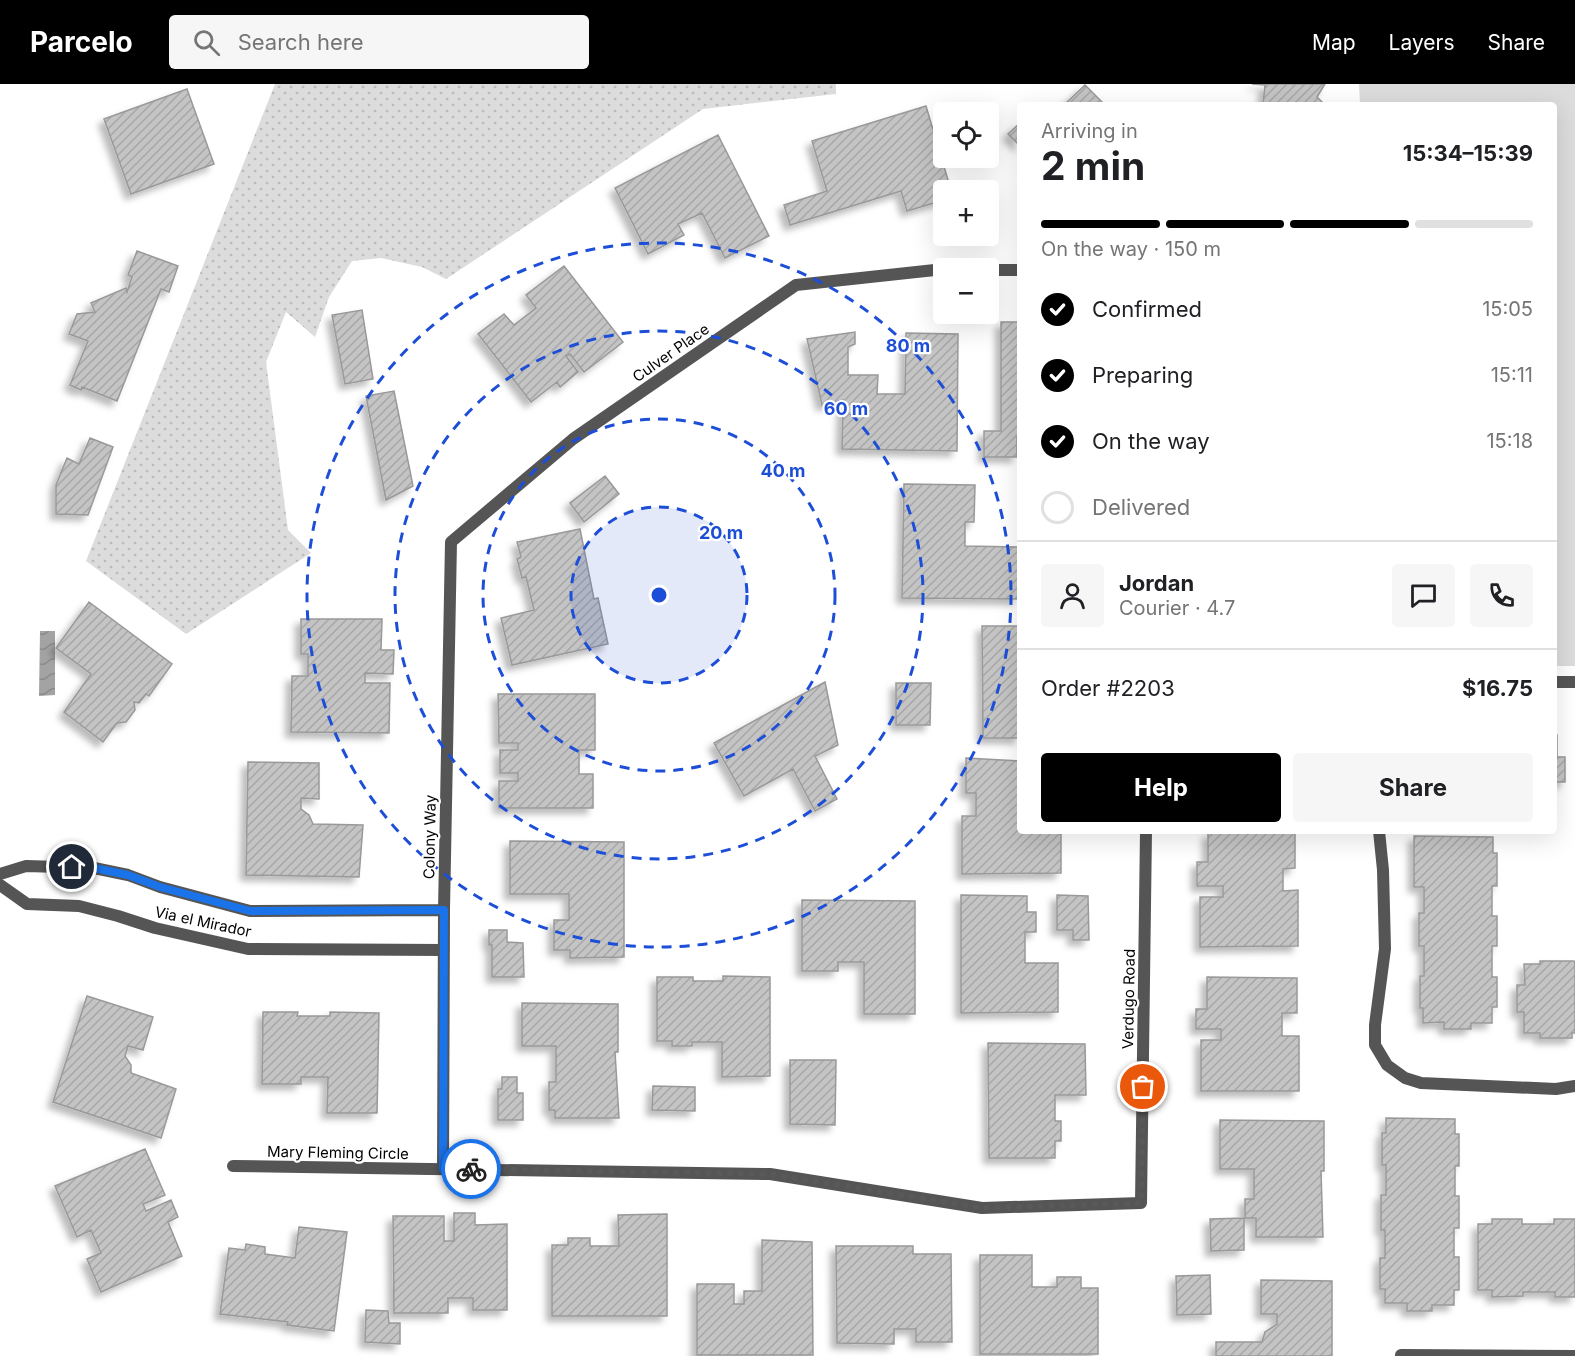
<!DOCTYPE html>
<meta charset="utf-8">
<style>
body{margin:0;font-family:Inter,sans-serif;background:#f6f6f6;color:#202124;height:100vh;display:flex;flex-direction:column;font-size:22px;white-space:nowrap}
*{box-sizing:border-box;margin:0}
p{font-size:20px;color:#757577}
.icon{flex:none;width:33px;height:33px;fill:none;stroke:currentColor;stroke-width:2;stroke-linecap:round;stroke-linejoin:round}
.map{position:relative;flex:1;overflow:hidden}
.side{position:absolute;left:1017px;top:18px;width:540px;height:732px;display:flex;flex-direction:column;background:#fff;border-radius:6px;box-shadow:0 6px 24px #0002}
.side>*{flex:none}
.controls{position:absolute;left:933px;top:18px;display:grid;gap:12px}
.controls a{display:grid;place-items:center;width:66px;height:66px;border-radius:6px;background:#fff;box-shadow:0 6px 24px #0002;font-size:30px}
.pin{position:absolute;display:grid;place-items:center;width:51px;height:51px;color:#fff;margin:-26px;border:3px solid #fff;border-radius:50%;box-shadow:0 2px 6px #0007}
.courier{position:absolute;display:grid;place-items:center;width:60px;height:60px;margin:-30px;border:4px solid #1a73e8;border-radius:50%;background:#fff;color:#222;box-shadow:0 2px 8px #0007}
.overview em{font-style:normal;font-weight:700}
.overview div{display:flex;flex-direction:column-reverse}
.overview{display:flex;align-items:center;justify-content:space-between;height:102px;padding:0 24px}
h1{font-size:39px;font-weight:700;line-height:45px}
.bar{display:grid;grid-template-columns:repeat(4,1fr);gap:9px 6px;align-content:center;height:72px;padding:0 24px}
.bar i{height:8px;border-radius:4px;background:#e0e0e0}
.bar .on{background:#000}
.bar p{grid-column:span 4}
.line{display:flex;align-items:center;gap:15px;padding:0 24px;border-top:2px solid #e0e0e0}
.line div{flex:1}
.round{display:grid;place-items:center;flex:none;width:63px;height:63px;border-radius:6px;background:#f6f6f6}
ol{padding:0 24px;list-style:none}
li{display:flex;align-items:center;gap:18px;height:66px}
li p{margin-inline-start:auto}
li .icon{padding:6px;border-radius:50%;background:#000;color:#fff;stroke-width:4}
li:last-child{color:#757577}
li i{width:33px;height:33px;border:3px solid #e0e0e0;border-radius:50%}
.action{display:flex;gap:12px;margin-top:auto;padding:12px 24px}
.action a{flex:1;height:69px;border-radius:6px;background:#000;color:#fff;font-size:24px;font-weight:700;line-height:69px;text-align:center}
.action a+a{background:#f6f6f6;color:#202124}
header{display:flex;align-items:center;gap:36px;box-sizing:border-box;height:84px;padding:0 30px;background:#000;color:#fff}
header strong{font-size:28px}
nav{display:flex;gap:33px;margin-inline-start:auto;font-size:21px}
.search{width:420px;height:54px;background:#f6f6f6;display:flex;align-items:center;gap:15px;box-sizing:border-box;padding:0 21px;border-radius:6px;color:#757577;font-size:22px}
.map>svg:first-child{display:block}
</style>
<header>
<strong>Parcelo</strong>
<div class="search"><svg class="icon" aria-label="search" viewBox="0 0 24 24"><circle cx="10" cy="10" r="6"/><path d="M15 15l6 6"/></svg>Search here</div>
<nav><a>Map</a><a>Layers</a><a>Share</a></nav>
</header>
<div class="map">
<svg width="1575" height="1272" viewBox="0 0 1575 1272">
<defs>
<pattern id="grass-dots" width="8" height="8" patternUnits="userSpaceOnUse" patternTransform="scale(1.5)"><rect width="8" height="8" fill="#dcdcdc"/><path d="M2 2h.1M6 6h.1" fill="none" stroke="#bbb" stroke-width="1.8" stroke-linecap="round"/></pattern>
<pattern id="water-waves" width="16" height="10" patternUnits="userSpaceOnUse" patternTransform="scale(1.5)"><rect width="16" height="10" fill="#a3a3a3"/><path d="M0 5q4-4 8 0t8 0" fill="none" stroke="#8b8b8b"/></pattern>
<pattern id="building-hatch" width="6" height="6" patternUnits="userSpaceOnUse" patternTransform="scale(1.5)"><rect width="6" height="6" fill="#c4c4c4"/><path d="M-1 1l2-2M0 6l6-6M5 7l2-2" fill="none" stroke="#a7a7a7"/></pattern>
<filter id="shadow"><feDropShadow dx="-5.5" dy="5.5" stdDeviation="3" flood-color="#0004"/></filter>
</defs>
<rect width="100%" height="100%" fill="#fff"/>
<path fill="url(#grass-dots)" d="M275 0H836V10L703 25 446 195 422 183 381 174 352 177 329 213 315 253 286 228 266 278 288 446 311 469 186 550 86 477Z"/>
<path fill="#dcdcdc" d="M1359 0H1575V582H1554V21H1360Z"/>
<path fill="url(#water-waves)" d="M40 547H55V611L39 612Z"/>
<path fill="url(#building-hatch)" stroke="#999" stroke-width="1.5" filter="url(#shadow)" d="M1252 0H1325L1317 13 1325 21H1263L1265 1Z
M1085 1 1105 21H1064Z
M187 5 214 80 131 110 104 35Z
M926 22 951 106H944V116L907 127 901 107 790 141 784 121 827 107 812 57Z
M1020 39V62L1008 50Z
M718 51 769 152 725 174 702 129 678 140 684 151 648 170 615 104Z
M137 167 178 182 169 208 161 205 117 317 82 303 81 306 70 301 88 257 69 250 77 230 95 228 91 219 126 204 127 208 132 193 128 191Z
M564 182 623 258 584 288 570 270 566 272 578 288 560 303 557 298 531 318 478 250 504 230 514 241 536 224 526 211Z
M362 226 373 295 345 300 332 231Z
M1001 238H1020V353H1017V373H984V347H1001Z
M855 248V260L848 263V291H878L877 310H905L906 249 958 250 957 367 842 365 843 316 822 321 807 255Z
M394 307 413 402 386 416 366 312Z
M90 354 113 363 88 431 56 430V401L67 374 79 380Z
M605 392 619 410 584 438 570 419Z
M904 400 975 401 974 438H965V462L1018 463V515L902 514Z
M580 445 594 515 598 514 608 560 512 581 501 534 534 526 526 493 522 494 517 475 521 473 517 458Z
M89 518 172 580 149 612 146 610 139 619 134 618 135 626 126 638 117 639 103 658 64 628 91 590 56 564Z
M301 535H382L381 566H394L393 590 365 589V599H390L389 649 291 648 292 592H308V570H301Z
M982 542H1020V654H983Z
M825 598 838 661 815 672 837 715 815 727 793 685 744 712 714 659Z
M896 599H931L930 641H896Z
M498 610H595V666H579V690H593V724H499V697H518V689H500V666H518V659H499Z
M1554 651H1557V673H1565V698H1556V719H1554Z
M966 674 1020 677V747H1061V789L962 790V732H976V709H966Z
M248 678 319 679V715L301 714V725L309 731 313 740 363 741 359 793 246 791Z
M1295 748V784L1283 785V807L1298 806V862L1200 863V813H1223V802H1197V778H1208V749Z
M1414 752 1493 753V769H1497V802H1492V832H1497V862H1492V893H1497V923H1492V939H1471V945H1444V938L1423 939V924H1420V892H1424V862H1419V829H1424V803H1414Z
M510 757 624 758V873L570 874V866H554V836H569V810H510Z
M961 811 1027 812V828H1036V848H1025V879H1058V928L961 929Z
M1057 811 1088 812 1089 856H1073V846H1057Z
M802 816 915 817V930H864V878H838V887H802Z
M489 846H507V858L523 859 524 893H492V861H489Z
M1540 877H1574L1575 879V949H1572V954H1540V949H1524V928H1517V901H1525L1524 880H1540Z
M723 892 770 893V992L722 993V958H692V962H672V957H657V893H693V897H723Z
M1207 893 1297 894V929H1282V952H1299V1007H1201V956H1221V945H1196V925H1207Z
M87 912 153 933 143 966 128 962 125 972 131 981V989L176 1005 161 1054 53 1018Z
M522 919 618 920V968H615L619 1034H555V1026H549V998H556V962H522Z
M263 928H298L297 932H330V928L379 929 377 1029H327L328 993H301V1000H262Z
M988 959 1085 960 1086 1011H1055V1037H1061V1057H1055V1074H989Z
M790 976H836L835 1041 790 1040Z
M502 993H517V1009H523V1036H498V1005H502Z
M653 1002 695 1003V1027L652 1026Z
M1386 1034 1455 1035V1050H1459V1082H1455V1112H1459V1144H1454V1173H1459V1206H1454V1221H1432V1227H1407V1219H1385V1205H1380V1174H1385V1146H1381V1111H1386V1081H1382V1049H1386Z
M1220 1036 1324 1037V1087H1321L1323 1153H1256V1134H1245V1115H1254V1085H1220Z
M145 1065 165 1111 143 1120 146 1127 171 1116 178 1133 168 1138 182 1172 101 1208 87 1175 101 1169 91 1146 77 1153 55 1102Z
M454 1129H475V1141L507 1140V1226H473V1214H448V1229H394L393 1132H444V1157H454Z
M667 1130V1232H552V1161H568V1154H590V1162H619L618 1131Z
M1244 1134V1166L1211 1167 1210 1135Z
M1492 1135H1522V1140H1554V1135H1575V1213H1555V1208H1523V1212L1492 1213V1206H1478V1140H1492Z
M299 1143 347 1148 334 1247 287 1241 288 1238 220 1230 229 1164 245 1166 246 1160 265 1163V1170L295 1174Z
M762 1156 812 1158 813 1271H697V1200H734V1220H744V1207H762Z
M836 1162H913V1170H951L952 1258H916V1245H894V1260L837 1259Z
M980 1171H1032V1203H1057V1193H1081V1204H1098V1270H980Z
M1210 1191 1211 1230 1177 1231 1176 1192Z
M1261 1196 1332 1197V1272H1216V1258H1262L1265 1248 1277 1240V1230H1261Z
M366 1226 388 1227 389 1239H400V1260L365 1258Z"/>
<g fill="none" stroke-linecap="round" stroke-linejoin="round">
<path stroke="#555" stroke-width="12" d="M1554 598H1575
M1379 747 1383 786 1385 865 1375 941V961L1387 981 1405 994 1421 999 1556 1005 1575 1002
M1401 1271 1575 1272"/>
<path stroke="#555" stroke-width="12" d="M988 186H1020
M0 790 26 782 94 784 128 791 160 803 250 827 444 826
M0 801 27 820 79 822 118 832 155 844 248 865 444 866
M233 1082 770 1090 982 1124 1141 1119 1146 747
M443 1085 444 826 451 458 573 355 796 201 944 185"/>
</g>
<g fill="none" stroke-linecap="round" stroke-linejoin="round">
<path stroke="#595959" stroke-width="6" stroke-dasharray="0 10.8" d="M471 1085 770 1090 982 1124 1141 1119 1143 1003"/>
<path stroke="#1a73e8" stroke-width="8" d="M72 783 94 784 128 791 160 803 250 827 444 826 443 1085H471"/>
</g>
<circle cx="659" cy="511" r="88" fill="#1d4ed8" fill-opacity=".12"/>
<g fill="none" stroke="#1d4ed8" stroke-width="3" stroke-dasharray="10 8">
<circle cx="659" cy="511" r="88"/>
<circle cx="659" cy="511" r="176"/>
<circle cx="659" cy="511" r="264"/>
<circle cx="659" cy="511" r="352"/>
</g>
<g text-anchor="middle" stroke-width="4.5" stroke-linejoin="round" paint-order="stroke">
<g font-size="15" fill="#000" stroke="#fff">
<text transform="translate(671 269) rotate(-35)" y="5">Culver Place</text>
<text transform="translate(430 753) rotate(-89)" y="5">Colony Way</text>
<text transform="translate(203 838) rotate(12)" y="5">Via el Mirador</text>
<text transform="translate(1129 915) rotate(-89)" y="5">Verdugo Road</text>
<text transform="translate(338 1069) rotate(1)" y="5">Mary Fleming Circle</text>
</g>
</g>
<circle cx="659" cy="511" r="9" fill="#1d4ed8" stroke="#fff" stroke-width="3"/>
<g font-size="18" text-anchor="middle" font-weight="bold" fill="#1d4ed8" stroke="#fff" stroke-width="4.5" stroke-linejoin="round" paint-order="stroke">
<text x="908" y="268">80 m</text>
<text x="846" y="331">60 m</text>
<text x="783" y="393">40 m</text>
<text x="721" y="455">20 m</text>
</g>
</svg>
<div class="controls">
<a><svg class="icon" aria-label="locate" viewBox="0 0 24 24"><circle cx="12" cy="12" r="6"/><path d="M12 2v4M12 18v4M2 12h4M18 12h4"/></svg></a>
<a>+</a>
<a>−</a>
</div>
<div class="pin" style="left:1143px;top:1003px;background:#ea580c"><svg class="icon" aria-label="bag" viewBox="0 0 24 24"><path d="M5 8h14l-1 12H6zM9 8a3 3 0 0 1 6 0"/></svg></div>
<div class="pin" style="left:72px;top:783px;background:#1f2937"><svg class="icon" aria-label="home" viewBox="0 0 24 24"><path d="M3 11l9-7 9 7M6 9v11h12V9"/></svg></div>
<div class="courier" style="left:471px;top:1085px"><svg class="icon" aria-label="bike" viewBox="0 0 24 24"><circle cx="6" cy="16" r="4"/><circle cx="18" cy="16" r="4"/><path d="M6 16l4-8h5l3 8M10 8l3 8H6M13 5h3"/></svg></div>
<section class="side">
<div class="overview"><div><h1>2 min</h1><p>Arriving in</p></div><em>15:34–15:39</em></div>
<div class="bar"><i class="on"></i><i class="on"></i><i class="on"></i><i></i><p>On the way · 150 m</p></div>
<ol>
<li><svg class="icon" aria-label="check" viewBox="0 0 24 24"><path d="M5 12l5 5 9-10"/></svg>Confirmed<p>15:05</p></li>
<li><svg class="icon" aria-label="check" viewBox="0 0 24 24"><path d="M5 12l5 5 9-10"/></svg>Preparing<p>15:11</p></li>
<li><svg class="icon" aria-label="check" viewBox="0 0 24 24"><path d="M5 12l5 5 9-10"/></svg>On the way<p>15:18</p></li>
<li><i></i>Delivered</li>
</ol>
<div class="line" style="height:108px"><a class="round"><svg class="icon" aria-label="person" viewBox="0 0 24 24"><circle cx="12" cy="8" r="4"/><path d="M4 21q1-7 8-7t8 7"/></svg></a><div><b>Jordan</b><p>Courier · 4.7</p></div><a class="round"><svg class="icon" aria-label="chat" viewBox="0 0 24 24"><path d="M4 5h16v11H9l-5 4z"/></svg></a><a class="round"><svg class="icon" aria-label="phone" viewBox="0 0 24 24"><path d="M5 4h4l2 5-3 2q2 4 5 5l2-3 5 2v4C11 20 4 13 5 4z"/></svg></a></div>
<div class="line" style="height:78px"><div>Order #2203</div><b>$16.75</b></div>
<div class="action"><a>Help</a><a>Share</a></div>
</section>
</div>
